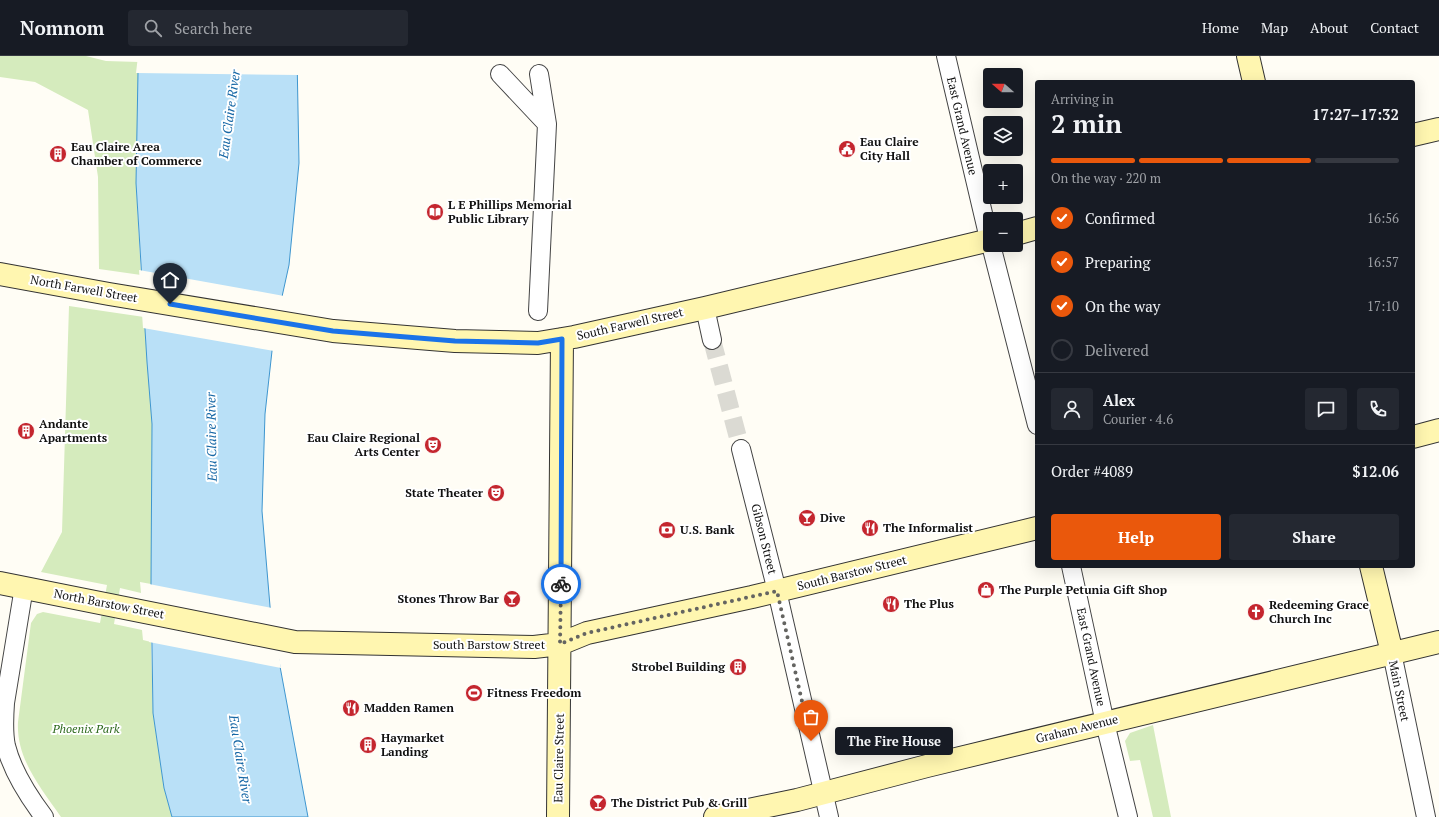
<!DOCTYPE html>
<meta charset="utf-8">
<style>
body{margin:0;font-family:"PT Serif",serif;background:#242831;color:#f1f3f6;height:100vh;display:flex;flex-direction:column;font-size:15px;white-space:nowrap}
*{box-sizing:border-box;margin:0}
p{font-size:13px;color:#9ea1a6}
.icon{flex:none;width:22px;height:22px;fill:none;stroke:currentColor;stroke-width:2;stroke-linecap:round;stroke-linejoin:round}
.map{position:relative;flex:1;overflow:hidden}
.panel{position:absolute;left:1035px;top:24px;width:380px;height:488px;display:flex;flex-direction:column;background:#171b24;border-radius:4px;box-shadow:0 4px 16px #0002}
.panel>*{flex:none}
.needle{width:26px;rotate:290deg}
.fabs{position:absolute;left:983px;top:12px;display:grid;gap:8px}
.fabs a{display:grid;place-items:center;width:40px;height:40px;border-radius:4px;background:#171b24;box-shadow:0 4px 16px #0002;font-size:20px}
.pin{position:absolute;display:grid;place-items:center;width:34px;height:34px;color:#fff;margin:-41px -17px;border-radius:50% 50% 50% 0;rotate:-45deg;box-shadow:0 0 4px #0007}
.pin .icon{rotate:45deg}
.courier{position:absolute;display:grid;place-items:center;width:40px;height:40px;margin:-20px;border:3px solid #1a73e8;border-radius:50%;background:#fff;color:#222;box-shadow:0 1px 5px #0007}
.bubble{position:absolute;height:28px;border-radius:4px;background:#171b24;box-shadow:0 4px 16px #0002;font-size:13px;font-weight:700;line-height:28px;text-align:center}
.overview em{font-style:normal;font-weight:700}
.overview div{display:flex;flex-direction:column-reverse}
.overview{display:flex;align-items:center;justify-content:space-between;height:68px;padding:0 16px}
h1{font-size:26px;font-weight:700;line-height:30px}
.bar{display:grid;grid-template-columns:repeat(4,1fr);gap:6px 4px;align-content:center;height:48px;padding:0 16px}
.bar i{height:5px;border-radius:3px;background:#363941}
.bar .selected{background:#ea580c}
.bar p{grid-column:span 4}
.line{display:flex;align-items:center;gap:10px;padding:0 16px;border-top:1px solid #363941}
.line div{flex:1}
.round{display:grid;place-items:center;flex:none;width:42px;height:42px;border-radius:4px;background:#242831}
ol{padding:0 16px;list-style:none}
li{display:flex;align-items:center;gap:12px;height:44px}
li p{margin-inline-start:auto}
li .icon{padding:4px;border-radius:50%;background:#ea580c;color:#fff;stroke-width:4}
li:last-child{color:#9ea1a6}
li i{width:22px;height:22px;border:2px solid #363941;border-radius:50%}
.primary-button{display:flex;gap:8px;margin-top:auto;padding:8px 16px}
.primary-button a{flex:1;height:46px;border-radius:4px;background:#ea580c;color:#fff;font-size:16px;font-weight:700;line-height:46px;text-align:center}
.primary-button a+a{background:#242831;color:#f1f3f6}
header{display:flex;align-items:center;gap:24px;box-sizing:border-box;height:56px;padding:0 20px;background:#171b24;border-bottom:1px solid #363941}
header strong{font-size:19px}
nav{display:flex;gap:22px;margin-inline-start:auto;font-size:14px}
.search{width:280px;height:36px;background:#242831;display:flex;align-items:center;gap:10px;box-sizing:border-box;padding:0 14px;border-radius:4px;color:#9ea1a6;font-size:15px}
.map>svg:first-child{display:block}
</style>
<header>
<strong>Nomnom</strong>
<div class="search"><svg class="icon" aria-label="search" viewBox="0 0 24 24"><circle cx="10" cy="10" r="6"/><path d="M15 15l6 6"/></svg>Search here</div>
<nav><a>Home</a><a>Map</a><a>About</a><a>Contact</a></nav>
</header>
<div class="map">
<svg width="1439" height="761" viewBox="0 0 1439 761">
<rect width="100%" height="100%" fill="#fffdf5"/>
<path fill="#d5ebbd" d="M0 0H86L106 5 139 6 136 127 141 219 99 213 98 121 88 54 35 26 0 21Z
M69 250 144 261 152 368 151 528 140 526 141 537 120 532 114 568 142 574 143 584 151 586 153 657 164 732 172 761H61C41 732 16 703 18 666L31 567 37 558 43 556 100 567 107 529 41 516 62 476Z
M1153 669 1171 761H1153L1140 704 1130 705 1125 685 1130 677Z"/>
<path fill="#b9e0f7" stroke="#3f96cf" d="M297 0 299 107 289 209 274 277 265 358 262 455 271 562 308 761H172L164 732 153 657 151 528 152 368 147 306 136 127 138 16Z"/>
<path fill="#fffdf5" d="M138 0H299V19L136 17Z
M139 214 284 240 276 278 274 295 143 272Z
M149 528 272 552 281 612 149 586Z"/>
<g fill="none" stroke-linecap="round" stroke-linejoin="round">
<path stroke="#dbdad3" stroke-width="18" stroke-dasharray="18 9" stroke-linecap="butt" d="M712 284 741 393"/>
<g stroke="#444" stroke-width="20">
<path id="street" d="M946 0 990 187
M500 18 547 68
M991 189 1037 369
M705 252 712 284
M538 255 547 68 539 18
M741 393 777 535 829 761
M1071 510 1105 667 1128 761
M24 531 5 647C4 661 3 676 6 690 12 714 29 741 44 761
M1392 597 1426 761"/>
</g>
<g stroke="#333" stroke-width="24">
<path id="secondary" d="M1248 0 1254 26
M1413 79 1439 73
M1016 178 1037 172
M0 218 109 238 333 275 455 285 538 287 574 281 705 252 990 184
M1413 381 1439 374
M1371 510 1392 597
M0 527 295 586 534 591 560 588 587 577 752 541 1037 472
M558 761 562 283
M715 761 797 744 927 710 1439 586"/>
</g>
<use href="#street" stroke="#fff" stroke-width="18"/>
<use href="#secondary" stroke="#fff6b0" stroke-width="22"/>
</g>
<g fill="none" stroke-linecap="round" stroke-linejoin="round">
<path stroke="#646461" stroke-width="4" stroke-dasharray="0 7.2" d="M561 528 560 588 587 577 777 535 811 685"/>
<path stroke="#1a73e8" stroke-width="5" d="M170 248 333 275 455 285 538 287 562 283 561 528"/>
</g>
<defs>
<g id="civic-disc" transform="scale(0.9)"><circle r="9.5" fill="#c4262e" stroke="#fff"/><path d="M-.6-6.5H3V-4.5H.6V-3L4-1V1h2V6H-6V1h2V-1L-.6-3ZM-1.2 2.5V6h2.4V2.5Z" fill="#fff"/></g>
<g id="building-disc" transform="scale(0.9)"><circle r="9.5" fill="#c4262e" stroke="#fff"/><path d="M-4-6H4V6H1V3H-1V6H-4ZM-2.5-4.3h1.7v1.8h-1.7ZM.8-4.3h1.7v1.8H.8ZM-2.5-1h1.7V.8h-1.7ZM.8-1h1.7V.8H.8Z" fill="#fff"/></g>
<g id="library-disc" transform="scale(0.9)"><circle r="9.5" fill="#c4262e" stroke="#fff"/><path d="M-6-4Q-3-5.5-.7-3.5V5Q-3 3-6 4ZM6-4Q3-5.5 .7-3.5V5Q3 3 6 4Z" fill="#fff"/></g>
<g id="theatre-disc" transform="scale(0.9)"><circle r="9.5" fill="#c4262e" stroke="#fff"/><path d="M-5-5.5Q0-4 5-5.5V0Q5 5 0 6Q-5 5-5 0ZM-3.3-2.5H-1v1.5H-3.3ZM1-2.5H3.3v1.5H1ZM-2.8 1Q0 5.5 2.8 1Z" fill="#fff"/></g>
<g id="bar-disc" transform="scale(0.9)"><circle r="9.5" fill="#c4262e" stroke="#fff"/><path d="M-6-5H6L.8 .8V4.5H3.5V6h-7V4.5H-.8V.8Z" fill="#fff"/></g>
<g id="restaurant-disc" transform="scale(0.9)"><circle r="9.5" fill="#c4262e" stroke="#fff"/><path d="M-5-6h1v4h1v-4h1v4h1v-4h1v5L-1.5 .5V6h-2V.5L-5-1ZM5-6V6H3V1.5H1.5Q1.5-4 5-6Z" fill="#fff"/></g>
<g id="bank-disc" transform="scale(0.9)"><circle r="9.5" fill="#c4262e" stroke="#fff"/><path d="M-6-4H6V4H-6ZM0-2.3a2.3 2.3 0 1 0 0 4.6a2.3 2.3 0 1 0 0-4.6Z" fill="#fff"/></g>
<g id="shop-disc" transform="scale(0.9)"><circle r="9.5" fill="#c4262e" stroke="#fff"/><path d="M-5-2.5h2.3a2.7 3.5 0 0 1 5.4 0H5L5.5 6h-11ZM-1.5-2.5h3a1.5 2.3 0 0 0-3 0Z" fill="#fff"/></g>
<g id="church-disc" transform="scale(0.9)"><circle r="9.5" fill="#c4262e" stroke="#fff"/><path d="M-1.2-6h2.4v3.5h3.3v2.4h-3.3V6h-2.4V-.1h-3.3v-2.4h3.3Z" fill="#fff"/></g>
<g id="stadium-disc" transform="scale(0.9)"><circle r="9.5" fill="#c4262e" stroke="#fff"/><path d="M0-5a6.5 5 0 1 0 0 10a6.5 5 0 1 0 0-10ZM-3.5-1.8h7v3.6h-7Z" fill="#fff"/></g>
</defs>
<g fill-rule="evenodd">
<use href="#civic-disc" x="847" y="93"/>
<use href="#building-disc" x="58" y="98"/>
<use href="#library-disc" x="435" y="156"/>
<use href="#building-disc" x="26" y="375"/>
<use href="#theatre-disc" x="433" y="389"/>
<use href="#theatre-disc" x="496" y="437"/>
<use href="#bar-disc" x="807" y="462"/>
<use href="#restaurant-disc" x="870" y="472"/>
<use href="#bank-disc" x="667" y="474"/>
<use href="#shop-disc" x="986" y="534"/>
<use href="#bar-disc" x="512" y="543"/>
<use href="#restaurant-disc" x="891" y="548"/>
<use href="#church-disc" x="1256" y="556"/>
<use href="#building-disc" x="738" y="611"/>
<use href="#stadium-disc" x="474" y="637"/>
<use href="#restaurant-disc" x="351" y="652"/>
<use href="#building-disc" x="368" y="689"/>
<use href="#bar-disc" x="598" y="747"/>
</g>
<g text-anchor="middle" stroke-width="4" stroke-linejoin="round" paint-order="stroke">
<g font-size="12" fill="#111" stroke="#fff">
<text transform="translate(962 70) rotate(77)" y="4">East Grand Avenue</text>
<text transform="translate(84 233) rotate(10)" y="4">North Farwell Street</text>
<text transform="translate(630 268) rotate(-13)" y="4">South Farwell Street</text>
<text transform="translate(764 483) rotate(76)" y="4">Gibson Street</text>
<text transform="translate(852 517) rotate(-14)" y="4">South Barstow Street</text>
<text transform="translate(109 548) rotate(11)" y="4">North Barstow Street</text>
<text x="489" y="593">South Barstow Street</text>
<text transform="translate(1091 601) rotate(78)" y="4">East Grand Avenue</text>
<text transform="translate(1399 635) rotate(78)" y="4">Main Street</text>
<text transform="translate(1077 673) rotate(-14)" y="4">Graham Avenue</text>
<text transform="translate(559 702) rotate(-89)" y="4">Eau Claire Street</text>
</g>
<g font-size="12" font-weight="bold" fill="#111" stroke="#fff" text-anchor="start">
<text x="860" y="90">Eau Claire<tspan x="860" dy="14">City Hall</tspan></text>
<text x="71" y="95">Eau Claire Area<tspan x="71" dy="14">Chamber of Commerce</tspan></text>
<text x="448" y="153">L E Phillips Memorial<tspan x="448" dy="14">Public Library</tspan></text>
<text x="39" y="372">Andante<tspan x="39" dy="14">Apartments</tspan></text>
<text x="420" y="386" text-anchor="end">Eau Claire Regional<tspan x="420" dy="14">Arts Center</tspan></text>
<text x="483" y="441" text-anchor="end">State Theater</text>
<text x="820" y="466">Dive</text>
<text x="883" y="476">The Informalist</text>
<text x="680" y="478">U.S. Bank</text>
<text x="999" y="538">The Purple Petunia Gift Shop</text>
<text x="499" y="547" text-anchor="end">Stones Throw Bar</text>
<text x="904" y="552">The Plus</text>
<text x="1269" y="553">Redeeming Grace<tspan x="1269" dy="14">Church Inc</tspan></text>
<text x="725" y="615" text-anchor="end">Strobel Building</text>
<text x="487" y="641">Fitness Freedom</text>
<text x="364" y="656">Madden Ramen</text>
<text x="381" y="686">Haymarket<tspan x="381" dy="14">Landing</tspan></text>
<text x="611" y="751">The District Pub &amp; Grill</text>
</g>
<g font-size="12" font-style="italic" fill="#2f6b1f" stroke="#fff">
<text x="86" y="677">Phoenix Park</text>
</g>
<g font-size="13" font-style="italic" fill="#1768a6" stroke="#fff">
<text transform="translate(229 58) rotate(-82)" y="5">Eau Claire River</text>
<text transform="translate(211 381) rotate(-91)" y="5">Eau Claire River</text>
<text transform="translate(241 703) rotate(81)" y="5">Eau Claire River</text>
</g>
</g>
</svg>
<div class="fabs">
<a><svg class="needle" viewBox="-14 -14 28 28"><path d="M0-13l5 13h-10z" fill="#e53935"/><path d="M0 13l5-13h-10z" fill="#9ea1a6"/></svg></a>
<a><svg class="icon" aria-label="layers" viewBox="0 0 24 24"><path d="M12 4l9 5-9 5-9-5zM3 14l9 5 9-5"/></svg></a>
<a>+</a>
<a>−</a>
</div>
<div class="pin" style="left:811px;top:685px;background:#ea580c"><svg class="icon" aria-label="bag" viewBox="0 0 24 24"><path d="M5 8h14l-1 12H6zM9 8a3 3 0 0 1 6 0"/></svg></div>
<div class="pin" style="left:170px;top:248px;background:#1f2937"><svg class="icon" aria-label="home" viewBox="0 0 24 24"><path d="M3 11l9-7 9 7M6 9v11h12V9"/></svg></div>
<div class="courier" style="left:561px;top:528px"><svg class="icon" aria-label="bike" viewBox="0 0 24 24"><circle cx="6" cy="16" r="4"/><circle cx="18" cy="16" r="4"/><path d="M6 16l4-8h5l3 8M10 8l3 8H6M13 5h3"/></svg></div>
<div class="bubble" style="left:835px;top:671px;width:118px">The Fire House</div>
<section class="panel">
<div class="overview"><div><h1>2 min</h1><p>Arriving in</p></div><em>17:27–17:32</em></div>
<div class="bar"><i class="selected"></i><i class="selected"></i><i class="selected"></i><i></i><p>On the way · 220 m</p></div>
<ol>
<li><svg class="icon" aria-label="check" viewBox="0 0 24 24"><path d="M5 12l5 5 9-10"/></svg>Confirmed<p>16:56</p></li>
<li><svg class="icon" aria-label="check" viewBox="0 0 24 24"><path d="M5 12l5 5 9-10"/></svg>Preparing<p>16:57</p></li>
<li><svg class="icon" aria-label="check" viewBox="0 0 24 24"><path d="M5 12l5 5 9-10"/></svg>On the way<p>17:10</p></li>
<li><i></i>Delivered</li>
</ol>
<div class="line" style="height:72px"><a class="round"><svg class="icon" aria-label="person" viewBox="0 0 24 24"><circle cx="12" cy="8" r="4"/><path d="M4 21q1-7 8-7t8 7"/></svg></a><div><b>Alex</b><p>Courier · 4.6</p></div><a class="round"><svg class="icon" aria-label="chat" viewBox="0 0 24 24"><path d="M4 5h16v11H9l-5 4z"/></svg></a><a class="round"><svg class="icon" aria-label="phone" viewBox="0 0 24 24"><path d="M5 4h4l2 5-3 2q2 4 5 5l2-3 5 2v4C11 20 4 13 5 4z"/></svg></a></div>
<div class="line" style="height:52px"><div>Order #4089</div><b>$12.06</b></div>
<div class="primary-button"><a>Help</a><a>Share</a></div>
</section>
</div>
